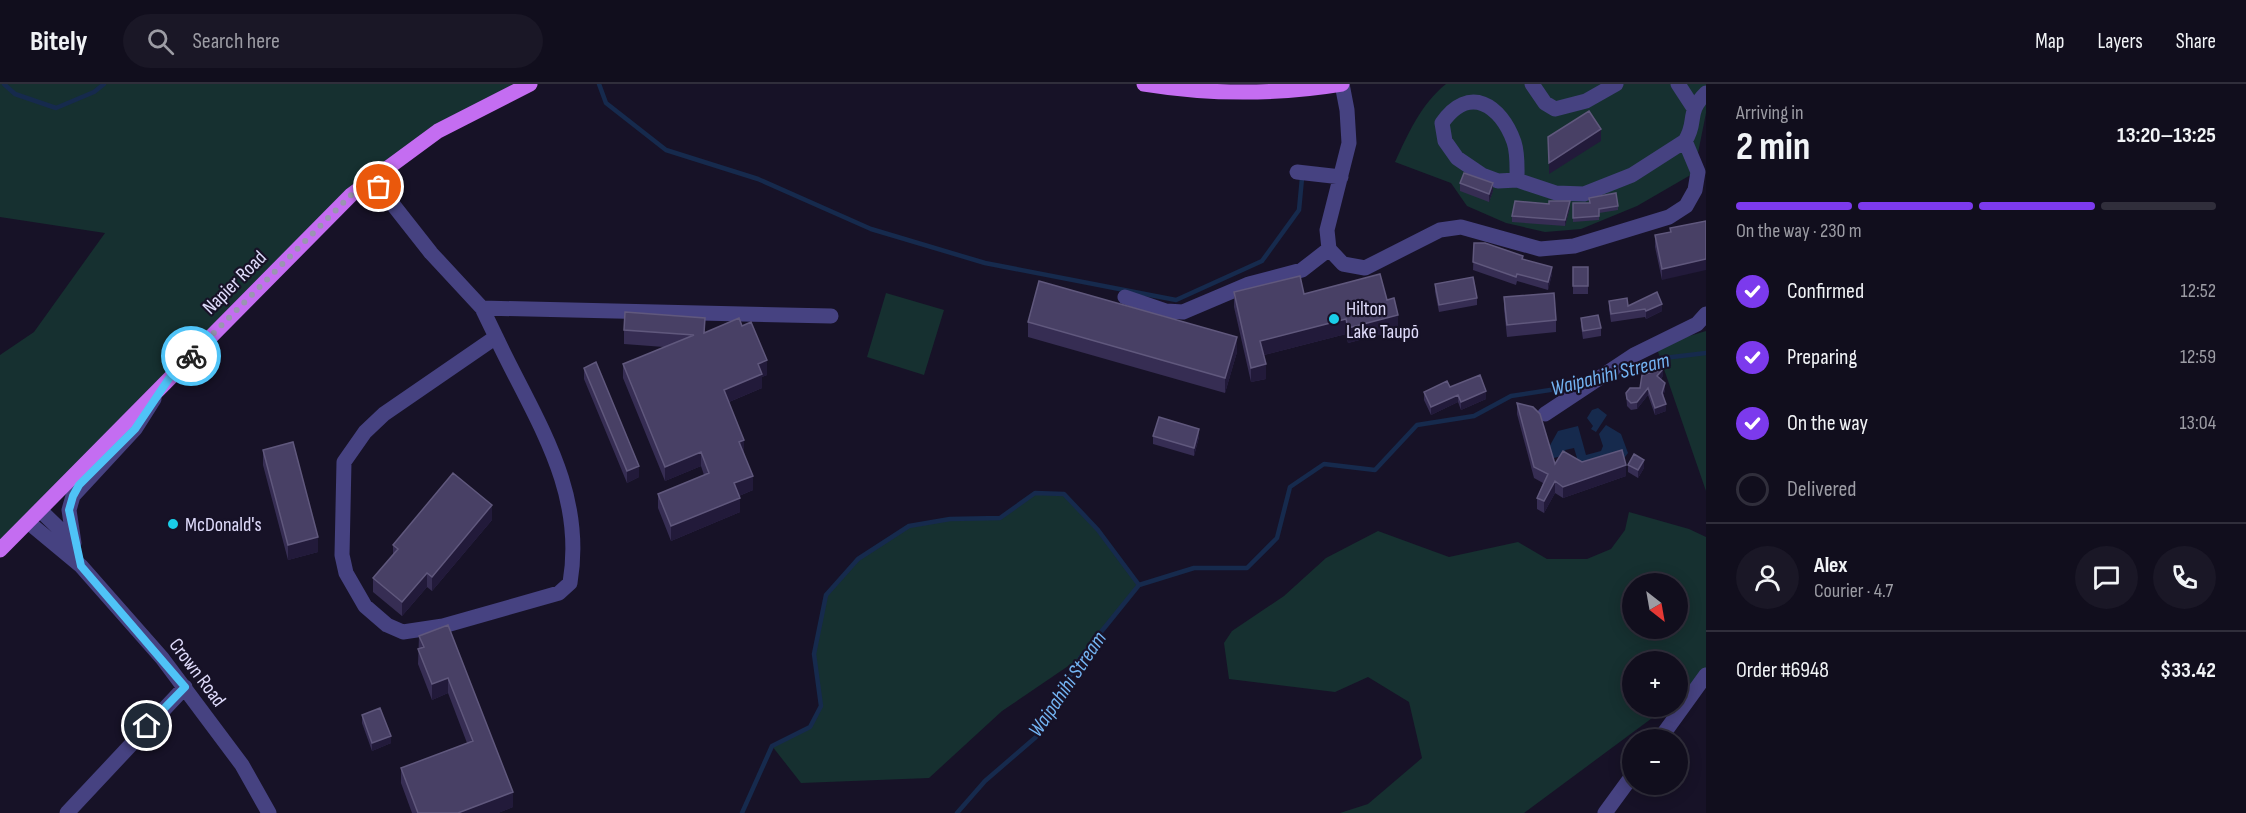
<!DOCTYPE html>
<meta charset="utf-8">
<style>
body{margin:0;font-family:"Sofia Sans Condensed",sans-serif;background:#1a1726;color:#f1f3f6;height:100vh;display:flex;flex-direction:column;font-size:22px;white-space:nowrap}
*{box-sizing:border-box;margin:0}
p{font-size:20px;color:#9c9ca4}
.icon{flex:none;width:33px;height:33px;fill:none;stroke:currentColor;stroke-width:2;stroke-linecap:round;stroke-linejoin:round}
.map{position:relative;flex:1;overflow:hidden}
.panel{display:flex;flex-direction:column;background:#110e1d;width:540px}
.panel>*{flex:none}
.needle{width:39px;rotate:149deg}
.controls{position:absolute;left:1622px;top:489px;display:grid;gap:12px}
.controls a{display:grid;place-items:center;width:66px;height:66px;border-radius:50%;background:#110e1d;box-shadow:0 3px 15px #0003,0 0 0 2px #302e3b;font-size:30px}
.pin{position:absolute;display:grid;place-items:center;width:51px;height:51px;color:#fff;margin:-26px;border:3px solid #fff;border-radius:50%;box-shadow:0 2px 6px #0007}
.courier{position:absolute;display:grid;place-items:center;width:60px;height:60px;margin:-30px;border:4px solid #4fc3f7;border-radius:50%;background:#fff;color:#222;box-shadow:0 2px 8px #0007}
.overview em{font-style:normal;font-weight:700}
.overview div{display:flex;flex-direction:column-reverse}
.overview{display:flex;align-items:center;justify-content:space-between;height:102px;padding:0 30px}
h1{font-size:39px;font-weight:700;line-height:45px}
.bar{display:grid;grid-template-columns:repeat(4,1fr);gap:9px 6px;align-content:center;height:72px;padding:0 30px}
.bar i{height:8px;border-radius:4px;background:#302e3b}
.bar .active{background:#7c3aed}
.bar p{grid-column:span 4}
.line{display:flex;align-items:center;gap:15px;padding:0 30px;border-top:2px solid #302e3b}
.line div{flex:1}
.round{display:grid;place-items:center;flex:none;width:63px;height:63px;border-radius:32px;background:#1a1726}
ol{padding:0 30px;list-style:none}
li{display:flex;align-items:center;gap:18px;height:66px}
li p{margin-inline-start:auto}
li .icon{padding:6px;border-radius:50%;background:#7c3aed;color:#fff;stroke-width:4}
li:last-child{color:#9c9ca4}
li i{width:33px;height:33px;border:3px solid #302e3b;border-radius:50%}
header{display:flex;align-items:center;gap:36px;box-sizing:border-box;height:84px;padding:0 30px;background:#110e1d;border-bottom:2px solid #302e3b}
header strong{font-size:28px}
nav{display:flex;gap:33px;margin-inline-start:auto;font-size:21px}
.search{width:420px;height:54px;background:#1a1726;display:flex;align-items:center;gap:15px;box-sizing:border-box;padding:0 21px;border-radius:33px;color:#9c9ca4;font-size:22px}
main{display:flex;flex:1;min-height:0}
.map>svg:first-child{display:block}
</style>
<header>
<strong>Bitely</strong>
<div class="search"><svg class="icon" aria-label="search" viewBox="0 0 24 24"><circle cx="10" cy="10" r="6"/><path d="M15 15l6 6"/></svg>Search here</div>
<nav><a>Map</a><a>Layers</a><a>Share</a></nav>
</header>
<main>
<div class="map">
<svg width="1706" height="729" viewBox="0 0 1706 729">
<rect width="100%" height="100%" fill="#171227"/>
<path fill="#163030" fill-rule="evenodd" d="M0 0H517L375 91 0 467V271L34 248 105 149 0 133Z
M1446 0H1706V29L1694 89 1637 122 1581 145 1545 148 1506 139 1467 122 1451 99 1395 78C1408 50 1421 20 1446 0Z
M886 209 944 226 924 291 867 273Z
M1706 247V407L1656 262Z
M1035 409 1064 410 1098 446 1139 501 1080 574 1002 627 929 694 801 699 772 662 810 643 821 622 814 570 826 511 858 475 909 442 950 435 1000 434Z
M1629 428 1689 445 1706 453V586L1694 602 1677 615V578H1632V622L1667 623 1524 729H1340L1368 720 1422 674 1409 618 1368 593 1335 608 1229 595 1224 559 1232 547 1284 512 1326 474 1378 447 1449 473 1518 458 1547 475H1587L1611 465 1625 446ZM1632 500H1677V544H1632Z"/>
<path fill="#162a4d" d="M1598 324 1607 331 1596 348 1591 345 1593 342 1587 334 1592 326Z
M1606 341 1621 350 1628 369 1622 377 1580 384 1574 364 1565 366 1566 371 1554 374 1550 372 1548 365 1558 347 1578 342 1586 371 1601 367 1603 362 1599 350Z"/>
<g fill="none" stroke-linecap="round" stroke-linejoin="round">
<path stroke="#162a4d" stroke-width="4.5" d="M4 0 15 10 56 24 94 8 104 0
M599 0 606 19 666 66 758 95 871 145 985 179 1176 216 1262 177 1299 126 1302 94
M1618 289 1664 274 1706 269
M742 729 772 662 810 643 821 622 814 570 826 511 858 475 909 442 950 435 1000 434 1035 409 1064 410 1098 446 1139 501
M957 729 985 697 1036 653 1080 574 1139 501 1194 484H1247L1277 454 1290 403 1324 380 1375 386 1417 341 1474 332 1511 312 1576 302"/>
<path stroke="#464281" stroke-width="15" d="M1342 0 1347 26 1349 59 1327 146 1329 165 1343 180 1365 184 1440 146 1461 143 1540 165 1574 162 1669 133 1686 122 1695 106 1698 88 1685 57
M1532 0 1545 19 1555 25 1586 17 1616 0
M1678 0 1693 23
M1297 88 1341 93
M372 94 431 169 482 224 831 232
M1517 96C1517 84 1518 70 1514 58 1501 21 1469 0 1442 39L1445 57 1457 74 1482 91 1498 97 1517 96 1556 109 1584 110 1632 91 1685 57C1698 37 1685 30 1706 9
M1125 213 1166 227 1183 228 1249 200 1302 186 1329 165
M482 224 496 253 384 330 365 348 344 378 342 471 346 489 365 522 387 541 403 548 443 542 559 509 570 499C586 405 534 334 496 253
M1545 330 1634 271 1697 240 1706 230
M40 426 74 459
M28 438 81 482 162 574 242 681 269 729
M74 459 69 426 73 412 135 345 154 315
M1659 656 1706 591
M67 729 185 603
M1605 729 1632 692"/>
<path stroke="#c46df1" stroke-width="15" d="M1144 0C1212 11 1275 11 1342 0
M0 466 351 111 438 47 530 0"/>
</g>
<path fill="#362d53" d="M1460 99 1493 107 1489 118 1460 107Z
M1573 119 1618 122V126L1599 129V136L1573 138Z
M1570 123 1565 142 1512 138V132Z
M1706 137 1662 196 1655 163V151L1670 148V144Z
M1474 159 1523 175 1552 190 1548 206 1517 197 1516 201 1473 186Z
M1573 183H1588V210H1573Z
M1435 200 1477 214V221L1439 228 1435 208Z
M1234 208 1304 210 1387 216 1398 246 1348 259 1346 250 1264 271 1266 295 1251 298 1234 223Z
M1504 213 1556 236V248L1507 253 1504 225Z
M1609 217 1628 222 1662 227 1646 235 1645 233 1611 238 1609 225Z
M1581 234 1601 244V252L1583 255 1581 242Z
M1028 238 1237 268 1225 309 1028 253Z
M624 246 705 249 767 291 762 293V304L729 318 744 369 753 406 739 412 740 428 671 457 658 424V410L704 391 701 382 665 397 623 294V280L664 263 624 260Z
M584 284 639 393 627 399 584 295Z
M1663 292 1661 295 1665 306 1663 313 1666 327 1655 331 1648 311 1637 325 1631 326 1627 322 1626 309 1640 304Z
M1450 303 1486 315 1461 326 1458 318 1431 331 1424 316V308Z
M1517 319 1555 380 1582 378 1626 392 1563 414 1555 409 1544 429 1537 425V414L1543 399 1534 394 1517 330Z
M1153 352 1199 353 1194 372 1153 360Z
M263 366 318 468 288 476 263 381Z
M1628 381 1644 384 1638 394 1628 388Z
M492 436 432 507 427 503 402 532 373 508V494L393 471V461Z
M448 541 513 723 498 729H412L401 699V684L467 659 448 609 432 616 418 580 419 552Z
M362 631 391 659 372 667 362 639Z"/>
<path fill="#221a3a" d="M1601 45V57L1549 90V79Z
M1493 99V107L1489 118V110Z
M1570 117V123L1565 142V136Z
M1706 175V186L1662 196V185Z
M1552 183V190L1548 206V198Z
M1662 220V227L1646 235V227Z
M1398 231V246L1348 259V244Z
M1346 235V250L1260 272V257Z
M1237 253V268L1225 309V294Z
M767 276V291L762 293V304L724 320V306L758 280Z
M1266 280V295L1251 298V284Z
M1663 285V292L1657 299V292Z
M1665 299V306L1662 316V309Z
M1648 304V311L1637 325V318Z
M1486 307V315L1461 326V318Z
M1458 311V318L1431 331V323Z
M1666 320V327L1655 331V324Z
M1199 345V353L1194 372V364Z
M744 356V370L739 358Z
M701 368V382L665 397V383Z
M1644 376V384L1638 394V386Z
M1626 381V392L1563 414V403Z
M639 382V393L627 399V387Z
M753 392V406L734 414V399Z
M1555 397V409L1544 429V417Z
M740 414V428L671 457V442Z
M492 421V436L432 507V493Z
M318 453V468L288 476V461Z
M427 489V503L402 532V518Z
M448 594V609L432 616V600Z
M391 652V659L372 667V659Z
M513 708V723L498 729H458Z"/>
<path fill="#484065" stroke="#60587d" stroke-width="1.5" d="M1589 27 1601 45 1549 79 1548 53Z
M1464 89 1493 99 1489 110 1460 99Z
M1616 109 1618 122 1599 125V132L1573 134V119H1590L1589 114Z
M1515 117 1549 120V117H1570L1565 136 1512 132Z
M1706 137V175L1662 185 1655 151 1671 148 1670 144Z
M1474 159H1485L1523 172 1522 175 1552 183 1548 198 1517 190 1516 193 1473 178Z
M1573 183H1588V202H1573Z
M1380 190 1387 216 1394 214 1398 231 1348 244 1346 235 1260 257 1266 280 1251 284 1234 208 1300 192 1304 210Z
M1473 193 1477 214 1439 221 1435 200Z
M1039 197 1237 253 1225 294 1028 238Z
M1657 208 1662 220 1646 227 1645 225 1611 230 1609 217 1627 214 1628 222Z
M1554 209 1556 236 1507 241 1504 213Z
M625 228 705 234 704 249 739 234 742 242 751 238 767 276 758 280 762 290 724 306 744 356 739 358 753 392 734 399 740 414 671 442 658 410 709 389 701 368 665 383 623 280 694 251 624 246Z
M1598 231 1601 244 1583 247 1581 234Z
M596 278 639 382 627 387 584 284Z
M1663 285 1657 292 1665 299 1662 309 1666 320 1655 324 1648 304 1637 318 1631 319 1627 315 1626 309 1630 304H1640L1642 291Z
M1480 291 1486 307 1461 318 1458 311 1431 323 1424 308 1447 297 1450 303Z
M1517 319 1533 323 1540 330 1555 380 1563 367 1582 378 1622 366 1626 381 1563 403 1555 397 1544 417 1537 414 1548 390 1534 383Z
M1159 333 1199 345 1194 364 1153 352Z
M293 358 318 453 288 461 263 366Z
M1634 370 1644 376 1638 386 1628 381Z
M453 389 492 421 432 493 427 489 402 518 373 494 398 465 393 461Z
M448 541 513 708 458 729H418L401 684 473 657 448 594 432 600 418 565 424 563 419 552Z
M380 624 391 652 372 659 362 631Z"/>
<g fill="none" stroke-linecap="round" stroke-linejoin="round">
<path stroke="#9a95b1" stroke-width="6" stroke-dasharray="0 10.8" d="M191 272 351 111 372 94 379 103"/>
<path stroke="#4fc3f7" stroke-width="8" d="M147 642 185 603 81 482 69 426 73 412 79 401 135 345 170 293 191 272"/>
</g>
<g fill="#1acee9" stroke="#171227" stroke-width="2">
<circle cx="1334" cy="235" r="6"/>
<circle cx="173" cy="440" r="6"/>
</g>
<g text-anchor="middle" stroke-width="4.5" stroke-linejoin="round" paint-order="stroke">
<g font-size="20" fill="#e0dcfc" stroke="#171227">
<text transform="translate(234 198) rotate(-45)" y="7">Napier Road</text>
<text transform="translate(198 588) rotate(53)" y="7">Crown Road</text>
</g>
<g font-size="20" fill="#e0dcfc" stroke="#171227" text-anchor="start">
<text x="1346" y="231">Hilton<tspan x="1346" dy="23">Lake Taupō</tspan></text>
<text x="185" y="447">McDonald's</text>
</g>
<g font-size="21" font-style="italic" fill="#73b3f2" stroke="#171227">
<text transform="translate(1610 290) rotate(-14)" y="7">Waipahihi Stream</text>
<text transform="translate(1067 600) rotate(-56)" y="7">Waipahihi Stream</text>
</g>
</g>
</svg>
<div class="controls">
<a><svg class="needle" viewBox="-14 -14 28 28"><path d="M0-13l5 13h-10z" fill="#e53935"/><path d="M0 13l5-13h-10z" fill="#9c9ca4"/></svg></a>
<a>+</a>
<a>−</a>
</div>
<div class="pin" style="left:379px;top:103px;background:#ea580c"><svg class="icon" aria-label="bag" viewBox="0 0 24 24"><path d="M5 8h14l-1 12H6zM9 8a3 3 0 0 1 6 0"/></svg></div>
<div class="pin" style="left:147px;top:642px;background:#1f2937"><svg class="icon" aria-label="home" viewBox="0 0 24 24"><path d="M3 11l9-7 9 7M6 9v11h12V9"/></svg></div>
<div class="courier" style="left:191px;top:272px"><svg class="icon" aria-label="bike" viewBox="0 0 24 24"><circle cx="6" cy="16" r="4"/><circle cx="18" cy="16" r="4"/><path d="M6 16l4-8h5l3 8M10 8l3 8H6M13 5h3"/></svg></div>
</div>
<section class="panel">
<div class="overview"><div><h1>2 min</h1><p>Arriving in</p></div><em>13:20–13:25</em></div>
<div class="bar"><i class="active"></i><i class="active"></i><i class="active"></i><i></i><p>On the way · 230 m</p></div>
<ol>
<li><svg class="icon" aria-label="check" viewBox="0 0 24 24"><path d="M5 12l5 5 9-10"/></svg>Confirmed<p>12:52</p></li>
<li><svg class="icon" aria-label="check" viewBox="0 0 24 24"><path d="M5 12l5 5 9-10"/></svg>Preparing<p>12:59</p></li>
<li><svg class="icon" aria-label="check" viewBox="0 0 24 24"><path d="M5 12l5 5 9-10"/></svg>On the way<p>13:04</p></li>
<li><i></i>Delivered</li>
</ol>
<div class="line" style="height:108px"><a class="round"><svg class="icon" aria-label="person" viewBox="0 0 24 24"><circle cx="12" cy="8" r="4"/><path d="M4 21q1-7 8-7t8 7"/></svg></a><div><b>Alex</b><p>Courier · 4.7</p></div><a class="round"><svg class="icon" aria-label="chat" viewBox="0 0 24 24"><path d="M4 5h16v11H9l-5 4z"/></svg></a><a class="round"><svg class="icon" aria-label="phone" viewBox="0 0 24 24"><path d="M5 4h4l2 5-3 2q2 4 5 5l2-3 5 2v4C11 20 4 13 5 4z"/></svg></a></div>
<div class="line" style="height:78px"><div>Order #6948</div><b>$33.42</b></div>
</section>
</main>
